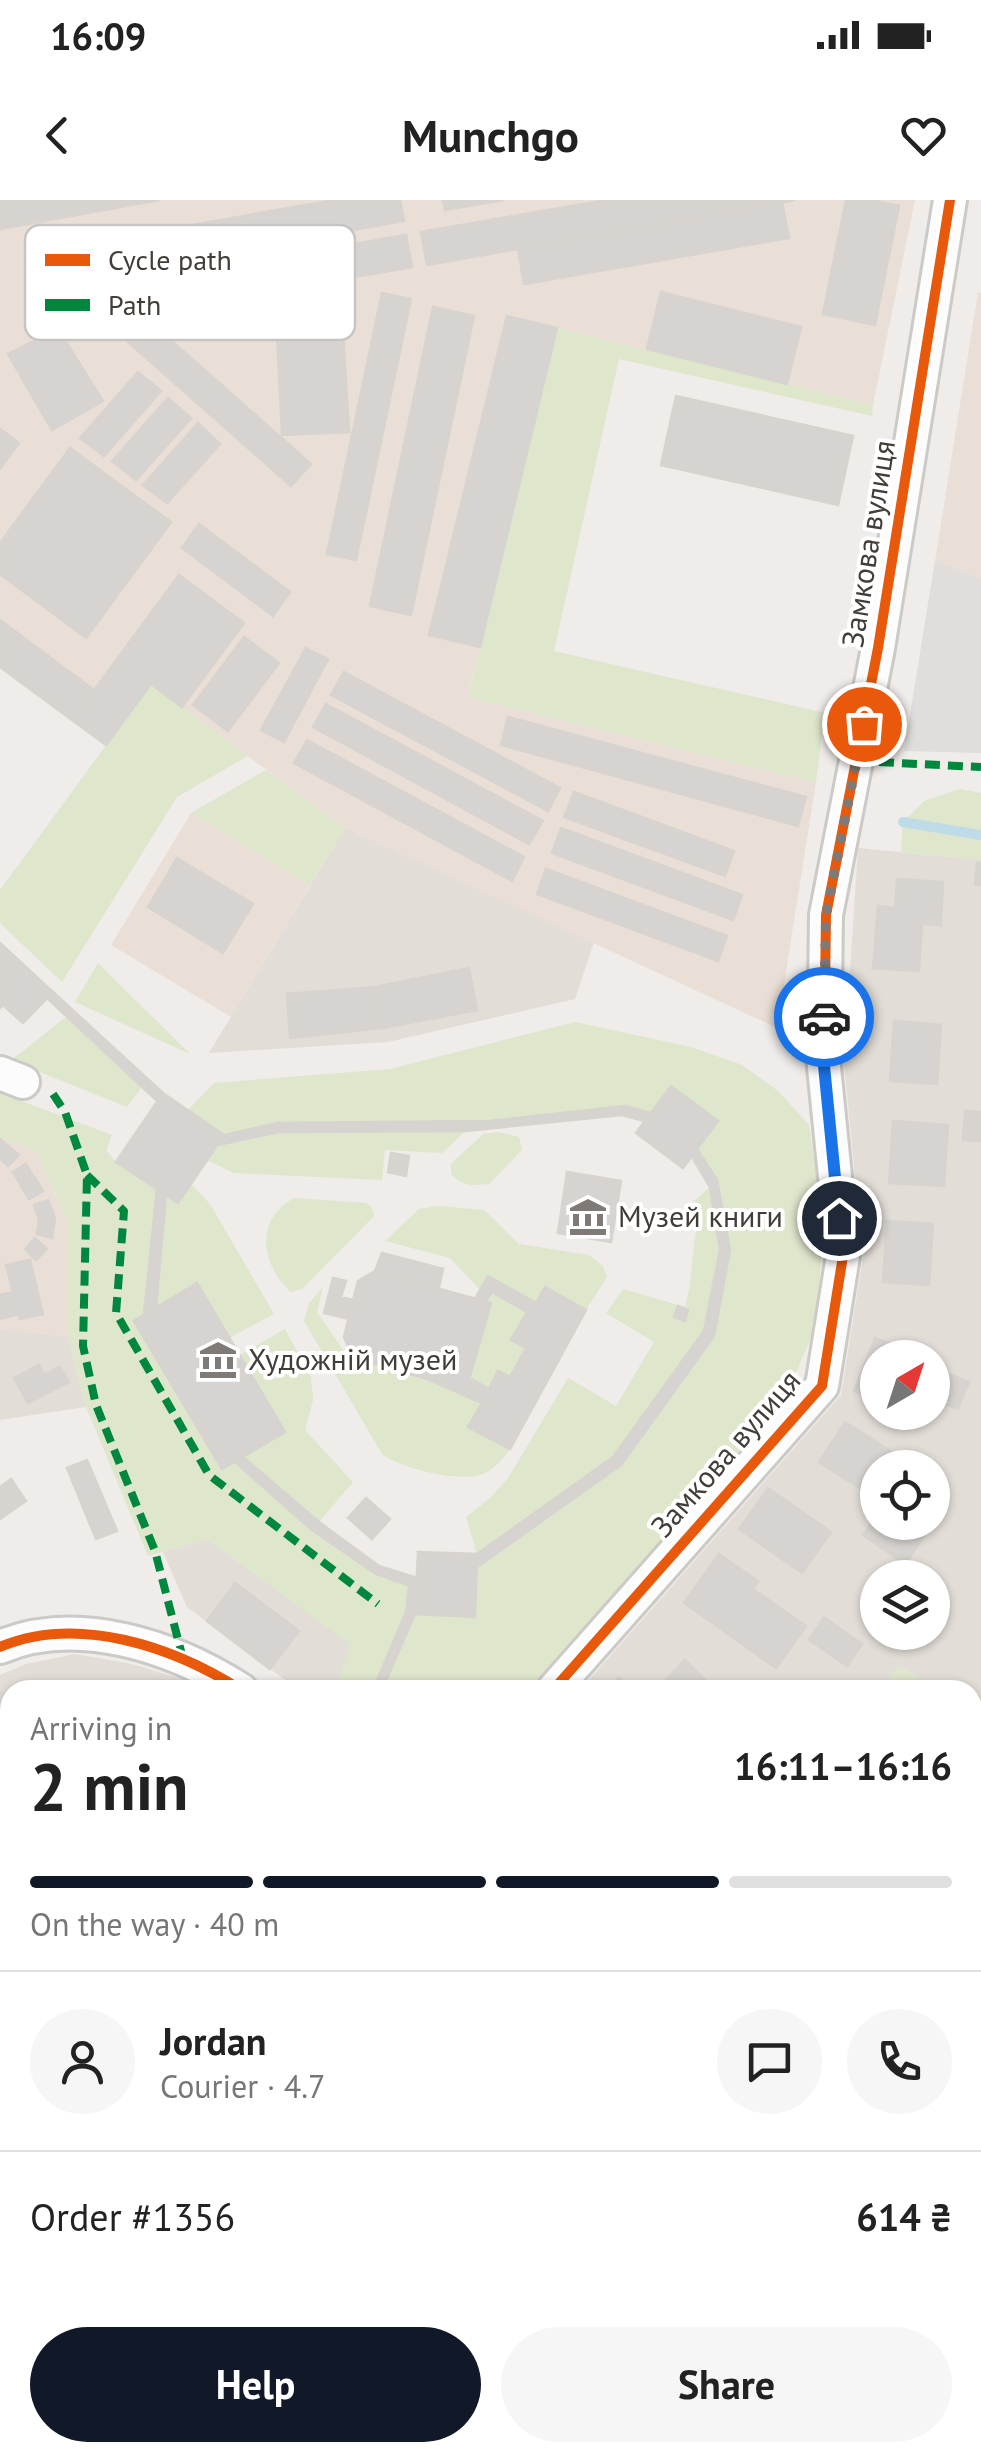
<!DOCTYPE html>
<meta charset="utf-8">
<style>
body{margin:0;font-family:"PT Sans",sans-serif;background:#f6f6f6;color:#222;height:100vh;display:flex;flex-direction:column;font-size:38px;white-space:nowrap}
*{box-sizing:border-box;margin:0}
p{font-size:32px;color:#767676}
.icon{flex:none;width:55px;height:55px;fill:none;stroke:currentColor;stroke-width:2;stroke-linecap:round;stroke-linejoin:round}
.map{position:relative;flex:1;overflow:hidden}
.details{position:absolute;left:0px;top:1480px;width:982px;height:782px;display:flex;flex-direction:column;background:#fff;border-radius:30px 30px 0 0;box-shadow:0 2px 8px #0004}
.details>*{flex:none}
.needle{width:65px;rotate:39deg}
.buttons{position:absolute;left:860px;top:1140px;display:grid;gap:20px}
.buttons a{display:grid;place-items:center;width:90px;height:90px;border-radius:50%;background:#fff;box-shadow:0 2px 8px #0004;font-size:50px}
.pin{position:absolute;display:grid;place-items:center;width:85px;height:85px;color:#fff;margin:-42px;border:5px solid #fff;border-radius:50%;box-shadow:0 2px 10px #0007}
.courier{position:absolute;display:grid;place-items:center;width:100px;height:100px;margin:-50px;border:8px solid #1a73e8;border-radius:50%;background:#fff;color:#222;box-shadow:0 2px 12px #0007}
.head em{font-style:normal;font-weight:600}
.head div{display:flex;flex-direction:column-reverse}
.head{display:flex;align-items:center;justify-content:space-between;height:170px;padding:0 30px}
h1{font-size:65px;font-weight:600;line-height:75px}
.bar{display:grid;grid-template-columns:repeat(4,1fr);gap:15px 10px;align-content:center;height:120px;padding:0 30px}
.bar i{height:12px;border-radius:8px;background:#e0e0e0}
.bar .on{background:#111827}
.bar p{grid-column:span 4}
.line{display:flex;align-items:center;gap:25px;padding:0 30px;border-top:2px solid #e0e0e0}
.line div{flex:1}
.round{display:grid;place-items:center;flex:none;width:105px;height:105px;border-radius:52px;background:#f6f6f6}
.primary-button{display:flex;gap:20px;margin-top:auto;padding:20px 30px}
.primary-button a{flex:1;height:115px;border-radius:60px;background:#111827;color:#fff;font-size:40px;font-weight:600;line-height:115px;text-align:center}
.primary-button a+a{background:#f6f6f6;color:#222}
.status{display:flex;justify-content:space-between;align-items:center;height:70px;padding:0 50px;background:#fff;direction:ltr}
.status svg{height:28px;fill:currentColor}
header{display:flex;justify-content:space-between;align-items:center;height:130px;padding:0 30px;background:#fff;font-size:45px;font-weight:600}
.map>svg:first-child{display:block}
</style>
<div class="status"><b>16:09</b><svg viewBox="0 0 49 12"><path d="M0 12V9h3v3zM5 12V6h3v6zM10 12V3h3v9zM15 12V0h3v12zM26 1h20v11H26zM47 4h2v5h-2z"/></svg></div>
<header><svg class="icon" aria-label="back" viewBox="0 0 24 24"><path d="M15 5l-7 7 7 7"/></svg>Munchgo<svg class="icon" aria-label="heart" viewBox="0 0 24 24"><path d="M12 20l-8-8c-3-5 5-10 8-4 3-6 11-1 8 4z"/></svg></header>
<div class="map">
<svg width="981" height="2261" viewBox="0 0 981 2261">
<rect width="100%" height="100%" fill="#efece9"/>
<path fill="#e2ddd7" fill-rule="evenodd" d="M345 628 594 742 575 799 388 842 209 853Z
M858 648 981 660V1518L973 1513 972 1490H938L899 1465 882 1490H580L841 1195 863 1057 844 864ZM878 1158H932V1212H878ZM878 1268H932V1322H878ZM878 1378H932V1432H878Z
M0 1129 67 1136 86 1207 0 1220Z
M207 1339 351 1444 335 1490H299L187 1407 163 1352Z
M75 1454 132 1464 192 1482 204 1490H10L9 1714 0 1706V1475L26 1464Z"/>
<path fill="#e9dfd6" d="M0 0H915L873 205 557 128 468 496 816 582 777 828 345 628 152 485 106 545 0 467Z
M978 92 981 93V378L935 361Z
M191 613 310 685 231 817 111 745Z
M0 937 36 951 67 1021V1136L0 1129Z"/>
<path fill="#e0dcd9" d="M0 1706 10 1714V1900L0 1907Z"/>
<path fill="#dee6cc" d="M557 128 873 205 872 216 619 159 554 451 825 513 816 582 468 497Z
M151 484 248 556 177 597 62 782 0 723V690Z
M266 570 345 628 310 685 191 613Z
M960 589 981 593V660L901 652 903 622 924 601Z
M98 763 190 854 75 802Z
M66 817 142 887 127 907 20 864 14 858Z
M575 822 691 847 742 865 778 891 809 925 823 1018 818 1121 788 1191 704 1293 535 1490H335L350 1444 207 1339 148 1356 86 1207 67 1136V1021L36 951 0 937V893L112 935 106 950 116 962 177 1003 191 984 210 1004 274 1114 229 1138 197 1084 135 1121 285 1232 240 1155 285 1129 311 1177 313 1200 305 1230 353 1282 312 1330 376 1374 416 1388V1414L474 1416 477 1354 466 1317 490 1298 508 1278 568 1178 616 1206 654 1142 606 1113 623 1089 685 1107 689 1089 696 1031 688 1007 717 980 697 949 718 921 671 886 651 913 625 906 490 921 465 931 442 953 385 950 382 980 234 973 207 960 188 910 214 883 390 869Z
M499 932 519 937 522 950 489 984C471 985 464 988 451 974V964L483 934Z
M294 998 366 1003 372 1008 374 1016 302 1089 291 1092C261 1065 254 1020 294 998Z
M438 1006 484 1010 519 1044 589 1055 603 1066 607 1077 586 1110 545 1088 536 1103 488 1077 480 1090 450 1058 385 1041 419 1009Z
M323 1087 317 1112 345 1153 353 1159 430 1180 482 1203 469 1227 510 1249C502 1260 494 1270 480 1275 459 1282 399 1268 382 1254L304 1121 309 1103Z
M492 1092 527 1112 512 1140 526 1148 510 1177 498 1171 489 1189 470 1178 491 1104 486 1101Z
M899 1465 938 1490H882Z
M972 1513 981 1518V1705L972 1699Z
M972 1720 981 1725V2189L972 2185Z
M10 1900V2028H0V1907Z
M10 2044V2097H0V2046Z
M973 2209 981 2213V2261H918L896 2253 972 2252Z
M0 2230H10V2252H611L627 2261H0Z"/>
<path fill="#e0ddda" d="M935 361 981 378V553L904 551Z"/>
<path fill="#bfdbe8" d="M0 2097H10V2230L0 2229Z
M896 2253 918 2261H627L611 2253Z"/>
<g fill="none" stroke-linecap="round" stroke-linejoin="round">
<path stroke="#bfdbe8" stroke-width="10" d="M903 622 981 635"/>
</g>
<path fill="#d7d3d0" stroke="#d7d3cf" stroke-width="2.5" d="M0 0H159L0 29Z
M334 0H400L404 21 38 85 32 53Z
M443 0H503L445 10Z
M606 0H795L427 65 421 32Z
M846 0H871L899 6 875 125 823 114Z
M782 2 789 38 524 84 518 49Z
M406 35 412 67 84 124 78 92Z
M661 92 801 127 787 184 647 149Z
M382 93 411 99 356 360 327 354Z
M433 107 474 116 411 415 370 406Z
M342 112 349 232 282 235 276 115Z
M507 116 557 128 480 447 429 435Z
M148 120 311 264 291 286 128 142Z
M58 129 103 201 52 230 8 154Z
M138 172 161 191 104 256 80 238Z
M676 196 853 236 838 305 661 265Z
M168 198 191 218 136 280 112 261Z
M198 223 220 244 167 303 143 285Z
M0 229 19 243 0 269Z
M70 248 171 322 86 438 0 374V343Z
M199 324 290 392 273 416 182 348Z
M179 375 244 423 182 507 151 484 106 545 72 520Z
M0 420 94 490 72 520 0 467Z
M244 437 279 463 228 531 193 505Z
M306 448 328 459 284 542 261 530Z
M344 472 560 588 548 611 331 495Z
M326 504 543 621 529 644 313 527Z
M508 517 806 597 798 626 501 545Z
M307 540 524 657 512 681 294 563Z
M574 592 734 651 725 676 564 617Z
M561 628 742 695 733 720 552 653Z
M177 658 253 704 223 753 148 707Z
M977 663H981V685H975Z
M546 669 727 736 718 761 537 694Z
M897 679 943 682 941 725 922 724 919 771 873 768 878 706 895 708Z
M0 743 53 792 23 823 3 805 0 808Z
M469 768 477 810 383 828 375 787Z
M375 787 383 828 290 838 287 794Z
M53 792 163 893 157 901 47 798Z
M894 821 941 825 937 884 890 881Z
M671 886 718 921 683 968 636 933Z
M163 893 224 935 178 1003 116 962Z
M625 906 651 913 645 921 622 915 465 931 278 932 217 945 224 935 278 923 490 921Z
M965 911 981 912V941L963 940Z
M893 921 948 925 944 986 889 983Z
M0 939 19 955 8 966 0 958Z
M697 949 717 980 730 1050 714 1136 621 1265 477 1367V1354L613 1257 704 1131 720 1050 710 987 692 957Z
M391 953 409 956 406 976 388 972Z
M26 964 33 976 20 984 13 972Z
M567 972 621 981 611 1042 558 1033Z
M35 978 43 991 29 999 21 986Z
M157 989 166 995 156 1108 144 1115Z
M48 1000 55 1018 52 1038 37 1034 39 1020 34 1005Z
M887 1021 933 1024 929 1085 883 1082Z
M35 1038 47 1049 36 1060 25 1049Z
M382 1053 443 1069 439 1087 375 1071Z
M30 1060 43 1114 20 1119 19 1114 0 1119V1095L13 1092 6 1065Z
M375 1071 491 1103 466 1190 353 1158 344 1137 353 1100 358 1081Z
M488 1076 536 1103 545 1087 586 1110 510 1249 468 1227 482 1203 430 1180 466 1190 470 1178 489 1189 498 1171 510 1177 526 1148 511 1140 527 1112 492 1092 486 1101 476 1097Z
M333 1078 346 1081 341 1097 353 1100 349 1119 324 1113Z
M197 1083 285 1232 222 1269 134 1121Z
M678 1106 688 1110 685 1121 674 1117Z
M875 1138 919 1155 918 1158H878V1200L854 1191Z
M39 1165 44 1175 60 1167 69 1182 28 1203 14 1178Z
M932 1168 969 1182 958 1209 932 1199Z
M845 1222 903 1259 897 1268H878L877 1299 819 1262Z
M243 1257 319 1322 379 1366 417 1378 416 1388 376 1374 312 1330 235 1262Z
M87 1260 117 1331 96 1339 67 1268Z
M11 1279 26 1301 0 1319V1287Z
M768 1288 831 1332 802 1373 739 1329Z
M366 1298 390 1319 372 1339 348 1318Z
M878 1314V1322H911L926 1333 905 1364 863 1335Z
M418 1352 477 1354 475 1417 415 1414Z
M719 1354 758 1381 753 1389 806 1426 776 1468 684 1403Z
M235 1383 299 1431 270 1469 207 1421Z
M409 1386 416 1388 415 1414 382 1490H373L406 1412Z
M824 1417 862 1444 847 1466 809 1440Z
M685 1460 715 1490H672L664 1482Z
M619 1478 632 1490H608Z
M0 1707 10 1714V1755L0 1759Z
M10 1845V1900L0 1907V1854Z"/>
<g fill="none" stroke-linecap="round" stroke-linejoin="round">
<g stroke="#cccac7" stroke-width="38">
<path id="minor" d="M0 873 23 882
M0 1447C78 1414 174 1447 241 1490
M553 1490 822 1186 843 1056 824 867 826 715 878 448 950 0
M0 1776 10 1780
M2 2037 10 2036"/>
</g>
<use href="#minor" stroke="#fdfcfc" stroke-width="32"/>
<path stroke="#00873e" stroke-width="8" stroke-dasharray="15 8" stroke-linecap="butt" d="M856 561 981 567
M53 894 65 912 87 975 83 1146 96 1205 155 1351 183 1459
M87 975 124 1011 116 1113 209 1275 378 1404
M0 2037H2
M972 2187 981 2185"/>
<g stroke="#fff" stroke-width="16">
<path id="cycleway" d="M0 1447C78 1414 174 1447 241 1490
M553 1490 822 1186 843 1056 824 867 826 715 878 448 950 0"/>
</g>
<use href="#cycleway" stroke="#e8590c" stroke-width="10"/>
</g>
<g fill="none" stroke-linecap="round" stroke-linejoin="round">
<path stroke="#7f7a75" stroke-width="10" stroke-dasharray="0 18" d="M824 817 826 715 864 524"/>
<path stroke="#1a73e8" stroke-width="12" d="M824 817V866L839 1018"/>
</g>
<defs>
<g id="museum-bare" transform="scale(3)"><path d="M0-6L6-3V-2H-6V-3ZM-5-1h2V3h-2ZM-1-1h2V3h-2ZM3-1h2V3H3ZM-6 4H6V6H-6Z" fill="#7f7a75" stroke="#fff" stroke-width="2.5" paint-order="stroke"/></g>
</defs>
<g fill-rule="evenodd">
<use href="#museum-bare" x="588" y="1017"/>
<use href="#museum-bare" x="218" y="1160"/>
</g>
<g text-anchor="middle" stroke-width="8" stroke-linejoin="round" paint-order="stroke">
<g font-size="30" fill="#433d37" stroke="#fff">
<text transform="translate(869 344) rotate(-81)" y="10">Замкова вулиця</text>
<text transform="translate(726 1254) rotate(-49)" y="10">Замкова вулиця</text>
</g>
<g font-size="30" fill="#433d37" stroke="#fff" text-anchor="start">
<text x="618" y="1027">Музей книги</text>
<text x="248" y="1170">Художній музей</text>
</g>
</g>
<rect x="25" y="25" width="330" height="115" rx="15" fill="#fff" stroke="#c7c5c3" stroke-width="2.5"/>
<rect x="45" y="54" width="45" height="12" fill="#e8590c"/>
<rect x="45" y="99" width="45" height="12" fill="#00873e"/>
<g font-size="28" fill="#433d37">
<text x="108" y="70">Cycle path</text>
<text x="108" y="115">Path</text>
</g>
</svg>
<div class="buttons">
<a><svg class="needle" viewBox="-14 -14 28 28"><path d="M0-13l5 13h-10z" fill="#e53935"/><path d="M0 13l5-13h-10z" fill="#767676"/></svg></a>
<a><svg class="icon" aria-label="locate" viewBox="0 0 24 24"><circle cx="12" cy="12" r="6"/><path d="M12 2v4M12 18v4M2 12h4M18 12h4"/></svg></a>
<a><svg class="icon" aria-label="layers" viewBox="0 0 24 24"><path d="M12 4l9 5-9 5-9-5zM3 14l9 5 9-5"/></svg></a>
</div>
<div class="pin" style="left:864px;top:524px;background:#ea580c"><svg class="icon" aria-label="bag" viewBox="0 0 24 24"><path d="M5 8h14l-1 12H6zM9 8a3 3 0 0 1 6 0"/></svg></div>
<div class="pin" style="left:839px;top:1018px;background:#1f2937"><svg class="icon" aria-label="home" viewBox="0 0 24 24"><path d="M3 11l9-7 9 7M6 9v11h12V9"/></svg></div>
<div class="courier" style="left:824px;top:817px"><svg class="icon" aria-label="car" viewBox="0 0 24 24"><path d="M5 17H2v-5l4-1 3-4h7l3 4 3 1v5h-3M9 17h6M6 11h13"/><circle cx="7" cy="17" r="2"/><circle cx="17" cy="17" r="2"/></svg></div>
<section class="details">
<div class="head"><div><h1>2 min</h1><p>Arriving in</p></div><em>16:11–16:16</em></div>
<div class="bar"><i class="on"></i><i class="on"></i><i class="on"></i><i></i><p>On the way · 40 m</p></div>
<div class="line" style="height:180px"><a class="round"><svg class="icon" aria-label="person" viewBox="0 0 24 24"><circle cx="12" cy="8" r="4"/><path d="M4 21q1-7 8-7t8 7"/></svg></a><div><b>Jordan</b><p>Courier · 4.7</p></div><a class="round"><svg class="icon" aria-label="chat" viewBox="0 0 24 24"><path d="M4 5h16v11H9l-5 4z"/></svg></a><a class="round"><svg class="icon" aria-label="phone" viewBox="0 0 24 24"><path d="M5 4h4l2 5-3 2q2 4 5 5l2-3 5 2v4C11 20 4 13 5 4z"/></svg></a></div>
<div class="line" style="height:130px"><div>Order #1356</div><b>614 ₴</b></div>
<div class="primary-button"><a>Help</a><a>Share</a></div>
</section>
</div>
